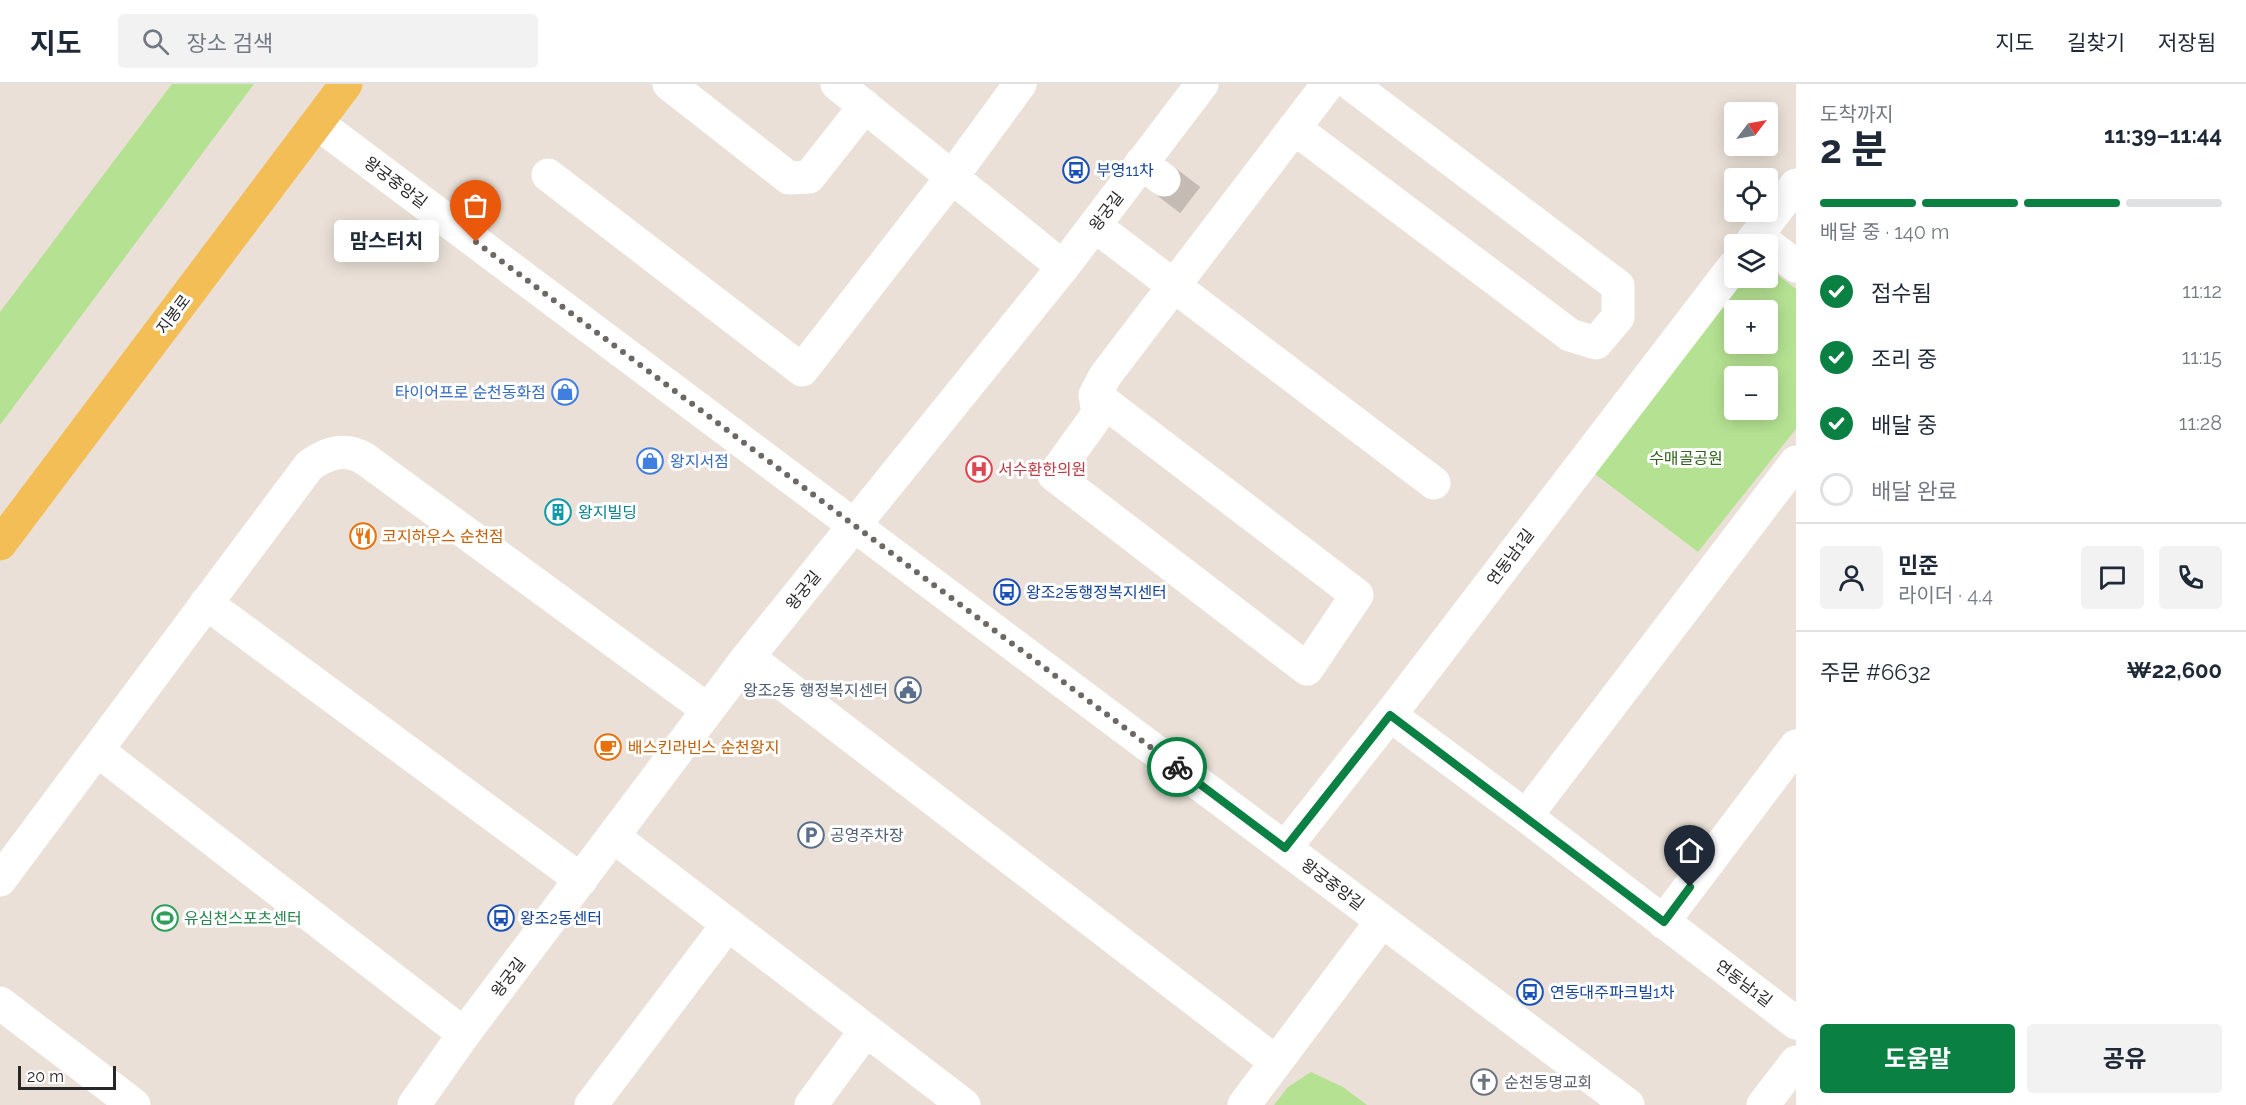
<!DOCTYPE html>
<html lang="ko">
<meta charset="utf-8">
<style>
body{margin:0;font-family:Raleway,"Noto Sans KR",sans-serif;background:#f2f2f3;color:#1f2937;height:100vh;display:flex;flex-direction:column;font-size:22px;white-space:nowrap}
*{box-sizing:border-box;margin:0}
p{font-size:20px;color:#747a83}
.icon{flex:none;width:33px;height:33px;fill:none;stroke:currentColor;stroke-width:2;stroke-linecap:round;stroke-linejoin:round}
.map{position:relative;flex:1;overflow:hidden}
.side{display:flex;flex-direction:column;background:#fff;width:450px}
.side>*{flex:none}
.needle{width:39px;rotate:58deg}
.tools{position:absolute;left:1724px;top:18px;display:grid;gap:12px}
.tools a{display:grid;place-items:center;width:54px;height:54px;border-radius:6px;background:#fff;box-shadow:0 3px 15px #0003;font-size:30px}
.scale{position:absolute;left:18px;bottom:15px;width:98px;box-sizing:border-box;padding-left:6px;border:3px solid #272727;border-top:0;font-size:16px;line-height:21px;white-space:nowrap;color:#272727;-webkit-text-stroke:4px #fff;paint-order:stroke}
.pin{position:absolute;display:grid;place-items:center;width:51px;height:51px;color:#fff;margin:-62px -26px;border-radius:50% 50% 50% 0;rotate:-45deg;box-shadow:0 0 6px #0007}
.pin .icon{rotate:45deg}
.courier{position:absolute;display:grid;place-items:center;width:60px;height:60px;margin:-30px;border:4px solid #0b8043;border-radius:50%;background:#fff;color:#222;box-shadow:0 2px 8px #0007}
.bubble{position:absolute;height:42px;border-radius:6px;background:#fff;box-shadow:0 3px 15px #0003;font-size:20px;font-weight:700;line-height:42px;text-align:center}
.headline em{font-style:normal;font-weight:700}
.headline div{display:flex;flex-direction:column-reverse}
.headline{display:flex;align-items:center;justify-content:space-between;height:102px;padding:0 24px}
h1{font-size:39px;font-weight:700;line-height:45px}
.bar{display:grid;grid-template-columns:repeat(4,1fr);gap:9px 6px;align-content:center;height:72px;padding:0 24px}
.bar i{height:8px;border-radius:4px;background:#e0e1e3}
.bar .selected{background:#0b8043}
.bar p{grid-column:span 4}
.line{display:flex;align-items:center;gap:15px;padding:0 24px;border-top:2px solid #e0e1e3}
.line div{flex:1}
.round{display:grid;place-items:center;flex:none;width:63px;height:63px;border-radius:6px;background:#f2f2f3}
ol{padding:0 24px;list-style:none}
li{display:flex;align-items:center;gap:18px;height:66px}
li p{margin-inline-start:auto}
li .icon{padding:6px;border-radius:50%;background:#0b8043;color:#fff;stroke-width:4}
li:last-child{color:#747a83}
li i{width:33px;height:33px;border:3px solid #e0e1e3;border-radius:50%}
.primary-button{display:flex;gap:12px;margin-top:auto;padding:12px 24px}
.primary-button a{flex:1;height:69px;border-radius:6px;background:#0b8043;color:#fff;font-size:24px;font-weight:700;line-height:69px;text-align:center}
.primary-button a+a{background:#f2f2f3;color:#1f2937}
header{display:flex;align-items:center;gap:36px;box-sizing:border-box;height:84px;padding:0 30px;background:#fff;border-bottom:2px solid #e0e1e3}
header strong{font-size:28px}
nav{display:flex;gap:33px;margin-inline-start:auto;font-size:21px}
.search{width:420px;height:54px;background:#f2f2f3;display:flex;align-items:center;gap:15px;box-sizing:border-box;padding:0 21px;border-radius:6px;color:#747a83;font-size:22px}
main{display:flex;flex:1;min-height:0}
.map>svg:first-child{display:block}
</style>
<header>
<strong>지도</strong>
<div class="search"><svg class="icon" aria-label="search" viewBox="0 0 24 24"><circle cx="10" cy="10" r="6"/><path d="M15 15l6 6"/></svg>장소 검색</div>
<nav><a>지도</a><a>길찾기</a><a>저장됨</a></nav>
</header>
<main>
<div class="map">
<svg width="1796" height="1021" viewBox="0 0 1796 1021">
<rect width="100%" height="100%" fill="#eae0d7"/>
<path fill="#b5e292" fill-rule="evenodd" d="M172 0H254L0 341V228Z
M1767 183 1796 205V345L1698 468 1591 387 1736 194H1767ZM1734 226H1767V260H1734ZM1734 292H1767V326H1734Z
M1311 988 1343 1003 1367 1021H1274L1288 1003Z"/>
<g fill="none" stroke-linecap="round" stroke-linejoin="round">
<path stroke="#c3bbb4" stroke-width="33" stroke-dasharray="33 16" stroke-linecap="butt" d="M1164 96 1198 122"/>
<path stroke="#fff" stroke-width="33" d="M669 0 789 94 809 93 865 22
M837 0 1063 183
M317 39 1628 1021
M1294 44 1570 251 1596 259 1618 233V202L1351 0
M1141 79 1164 96
M548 91 802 286 952 93 1020 0
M1095 142 1434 399
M1757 152 1796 182
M1750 160 1796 101
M1095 311 1357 511 1307 585 1054 391 1098 330 1095 311 1105 292 1328 0
M1796 378 1526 732 1796 939
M206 519 581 796
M748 573 1276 978
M1390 631 1526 732
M97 666 464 950
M614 753 964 1021
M1285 764 1390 631 1734 182
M0 796 309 382C326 369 345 363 365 375L708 626
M1663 838 1796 662
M0 919 134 1021
M414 1021 464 950 748 573 1063 183 1202 0
M591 1021 728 840
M811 1021 866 946
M1244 1021 1382 837
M1763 1021 1796 978"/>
<path stroke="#f2be55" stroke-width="33" d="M0 460 346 0"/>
</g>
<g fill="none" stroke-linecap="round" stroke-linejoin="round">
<path stroke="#6b6865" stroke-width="6" stroke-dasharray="0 10.8" d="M476 158 1177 683"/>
<path stroke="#0b8043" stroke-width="8" d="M1177 683 1285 764 1390 631 1664 838 1690 803"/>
</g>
<defs>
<g id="bus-ring" transform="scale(1.35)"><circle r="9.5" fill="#fff" stroke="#1a4fb4" stroke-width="1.5"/><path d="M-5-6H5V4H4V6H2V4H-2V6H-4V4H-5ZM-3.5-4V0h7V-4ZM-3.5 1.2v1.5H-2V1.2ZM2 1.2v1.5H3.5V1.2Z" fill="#1a4fb4"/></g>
<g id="shop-ring" transform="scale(1.35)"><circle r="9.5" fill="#fff" stroke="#3f7fe0" stroke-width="1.5"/><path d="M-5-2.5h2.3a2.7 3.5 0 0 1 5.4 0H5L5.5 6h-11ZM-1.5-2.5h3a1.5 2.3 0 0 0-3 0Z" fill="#3f7fe0"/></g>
<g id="hospital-ring" transform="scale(1.35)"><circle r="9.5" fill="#fff" stroke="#e0444e" stroke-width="1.5"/><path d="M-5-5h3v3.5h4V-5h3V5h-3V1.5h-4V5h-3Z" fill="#e0444e"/></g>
<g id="building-ring" transform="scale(1.35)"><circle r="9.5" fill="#fff" stroke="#0f9aa8" stroke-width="1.5"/><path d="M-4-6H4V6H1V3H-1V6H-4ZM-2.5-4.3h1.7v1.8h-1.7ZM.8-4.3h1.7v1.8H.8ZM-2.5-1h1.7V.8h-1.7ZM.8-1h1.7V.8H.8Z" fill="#0f9aa8"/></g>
<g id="restaurant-ring" transform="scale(1.35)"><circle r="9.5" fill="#fff" stroke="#e8710a" stroke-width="1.5"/><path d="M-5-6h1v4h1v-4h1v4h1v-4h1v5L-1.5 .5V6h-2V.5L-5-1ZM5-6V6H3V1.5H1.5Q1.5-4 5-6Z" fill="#e8710a"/></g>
<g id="civic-ring" transform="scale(1.35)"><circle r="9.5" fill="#fff" stroke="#5c6f8a" stroke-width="1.5"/><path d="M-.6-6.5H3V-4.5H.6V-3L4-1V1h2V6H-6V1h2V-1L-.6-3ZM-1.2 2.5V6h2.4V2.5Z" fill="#5c6f8a"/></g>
<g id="cafe-ring" transform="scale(1.35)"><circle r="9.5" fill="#fff" stroke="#e8710a" stroke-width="1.5"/><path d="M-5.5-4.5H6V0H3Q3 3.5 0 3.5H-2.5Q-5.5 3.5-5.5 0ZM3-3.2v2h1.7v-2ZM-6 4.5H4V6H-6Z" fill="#e8710a"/></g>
<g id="parking-ring" transform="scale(1.35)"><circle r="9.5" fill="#fff" stroke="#5c6f8a" stroke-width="1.5"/><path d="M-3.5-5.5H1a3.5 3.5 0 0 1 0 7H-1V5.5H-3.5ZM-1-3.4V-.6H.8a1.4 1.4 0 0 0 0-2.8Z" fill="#5c6f8a"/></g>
<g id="stadium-ring" transform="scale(1.35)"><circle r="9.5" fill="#fff" stroke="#2e9e5b" stroke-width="1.5"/><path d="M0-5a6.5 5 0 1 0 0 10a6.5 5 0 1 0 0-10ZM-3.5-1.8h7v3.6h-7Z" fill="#2e9e5b"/></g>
<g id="church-ring" transform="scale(1.35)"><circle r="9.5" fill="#fff" stroke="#6b7280" stroke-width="1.5"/><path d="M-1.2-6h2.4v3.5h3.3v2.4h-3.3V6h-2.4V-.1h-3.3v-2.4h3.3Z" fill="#6b7280"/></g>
</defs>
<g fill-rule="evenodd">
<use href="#bus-ring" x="1076" y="86"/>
<use href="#shop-ring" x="565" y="308"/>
<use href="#shop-ring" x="650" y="377"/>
<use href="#hospital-ring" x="979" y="385"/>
<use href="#building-ring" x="558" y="428"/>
<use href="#restaurant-ring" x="363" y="452"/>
<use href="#bus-ring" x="1007" y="508"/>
<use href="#civic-ring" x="908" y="606"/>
<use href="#cafe-ring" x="608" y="663"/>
<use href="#parking-ring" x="811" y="751"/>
<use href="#stadium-ring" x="165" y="834"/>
<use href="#bus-ring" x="501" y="834"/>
<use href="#bus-ring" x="1530" y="908"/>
<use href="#church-ring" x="1484" y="998"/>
</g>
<g text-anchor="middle" stroke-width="6" stroke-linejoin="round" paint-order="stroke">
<g font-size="16" fill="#164399" stroke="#fff" text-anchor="start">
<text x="1096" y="92">부영11차</text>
<text x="1026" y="514">왕조2동행정복지센터</text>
<text x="520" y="840">왕조2동센터</text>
<text x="1550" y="914">연동대주파크빌1차</text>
</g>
<g font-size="16" fill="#272727" stroke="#fff">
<text transform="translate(396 98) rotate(37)" y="6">왕궁중앙길</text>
<text transform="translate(1106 127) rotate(-53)" y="6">왕궁길</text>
<text transform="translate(173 230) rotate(-53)" y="6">지봉로</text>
<text transform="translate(1510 473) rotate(-53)" y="6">연동남1길</text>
<text transform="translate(803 506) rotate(-51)" y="6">왕궁길</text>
<text transform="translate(1333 800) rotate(37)" y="6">왕궁중앙길</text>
<text transform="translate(508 893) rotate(-53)" y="6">왕궁길</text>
<text transform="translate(1744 899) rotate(37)" y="6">연동남1길</text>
</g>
<g font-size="16" fill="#366cbe" stroke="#fff" text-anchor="end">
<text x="546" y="314">타이어프로 순천동화점</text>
<text x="670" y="383" text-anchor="start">왕지서점</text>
</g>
<g font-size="16" fill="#2f6318" stroke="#fff">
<text x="1686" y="380">수매골공원</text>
</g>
<g font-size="16" fill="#be3a42" stroke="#fff" text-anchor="start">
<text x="998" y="391">서수환한의원</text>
</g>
<g font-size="16" fill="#0d838f" stroke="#fff" text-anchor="start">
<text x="578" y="434">왕지빌딩</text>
</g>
<g font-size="16" fill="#c56008" stroke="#fff" text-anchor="start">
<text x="382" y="458">코지하우스 순천점</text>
<text x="628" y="669">배스킨라빈스 순천왕지</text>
</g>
<g font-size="16" fill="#4e5e75" stroke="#fff" text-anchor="end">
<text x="888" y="612">왕조2동 행정복지센터</text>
<text x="830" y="757" text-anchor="start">공영주차장</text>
</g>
<g font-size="16" fill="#27864d" stroke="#fff" text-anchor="start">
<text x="184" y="840">유심천스포츠센터</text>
</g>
<g font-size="16" fill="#5b616d" stroke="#fff" text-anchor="start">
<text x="1504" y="1004">순천동명교회</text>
</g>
</g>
</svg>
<div class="tools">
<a><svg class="needle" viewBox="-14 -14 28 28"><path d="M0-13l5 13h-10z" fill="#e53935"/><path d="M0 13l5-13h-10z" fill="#747a83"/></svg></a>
<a><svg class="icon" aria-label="locate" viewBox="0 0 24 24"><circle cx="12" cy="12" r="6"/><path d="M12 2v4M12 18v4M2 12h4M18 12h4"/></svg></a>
<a><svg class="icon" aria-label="layers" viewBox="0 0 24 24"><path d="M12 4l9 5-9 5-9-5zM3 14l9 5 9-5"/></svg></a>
<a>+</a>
<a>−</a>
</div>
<div class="scale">20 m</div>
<div class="pin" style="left:476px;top:158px;background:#ea580c"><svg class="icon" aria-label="bag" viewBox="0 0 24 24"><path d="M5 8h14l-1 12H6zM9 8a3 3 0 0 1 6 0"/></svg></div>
<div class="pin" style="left:1690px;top:803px;background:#1f2937"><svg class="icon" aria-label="home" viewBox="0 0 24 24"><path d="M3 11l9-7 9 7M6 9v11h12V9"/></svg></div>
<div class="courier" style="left:1177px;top:683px"><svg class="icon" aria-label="bike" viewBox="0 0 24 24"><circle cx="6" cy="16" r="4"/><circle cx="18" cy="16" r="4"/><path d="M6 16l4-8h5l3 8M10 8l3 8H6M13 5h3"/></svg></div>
<div class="bubble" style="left:334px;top:136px;width:105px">맘스터치</div>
</div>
<section class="side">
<div class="headline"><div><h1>2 분</h1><p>도착까지</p></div><em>11:39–11:44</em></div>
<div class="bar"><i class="selected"></i><i class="selected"></i><i class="selected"></i><i></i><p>배달 중 · 140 m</p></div>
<ol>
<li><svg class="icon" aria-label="check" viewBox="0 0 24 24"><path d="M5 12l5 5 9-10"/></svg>접수됨<p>11:12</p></li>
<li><svg class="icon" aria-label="check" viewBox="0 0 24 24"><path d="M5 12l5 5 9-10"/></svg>조리 중<p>11:15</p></li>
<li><svg class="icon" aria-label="check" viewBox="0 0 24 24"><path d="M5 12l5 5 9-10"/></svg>배달 중<p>11:28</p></li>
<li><i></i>배달 완료</li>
</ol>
<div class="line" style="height:108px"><a class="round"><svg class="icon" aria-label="person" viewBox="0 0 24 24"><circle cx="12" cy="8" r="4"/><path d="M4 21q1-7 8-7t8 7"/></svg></a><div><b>민준</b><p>라이더 · 4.4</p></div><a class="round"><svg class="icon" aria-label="chat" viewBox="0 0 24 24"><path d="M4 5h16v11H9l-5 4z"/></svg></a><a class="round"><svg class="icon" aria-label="phone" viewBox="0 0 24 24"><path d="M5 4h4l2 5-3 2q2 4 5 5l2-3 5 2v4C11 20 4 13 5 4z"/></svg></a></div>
<div class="line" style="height:78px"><div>주문 #6632</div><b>₩22,600</b></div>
<div class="primary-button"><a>도움말</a><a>공유</a></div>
</section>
</main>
